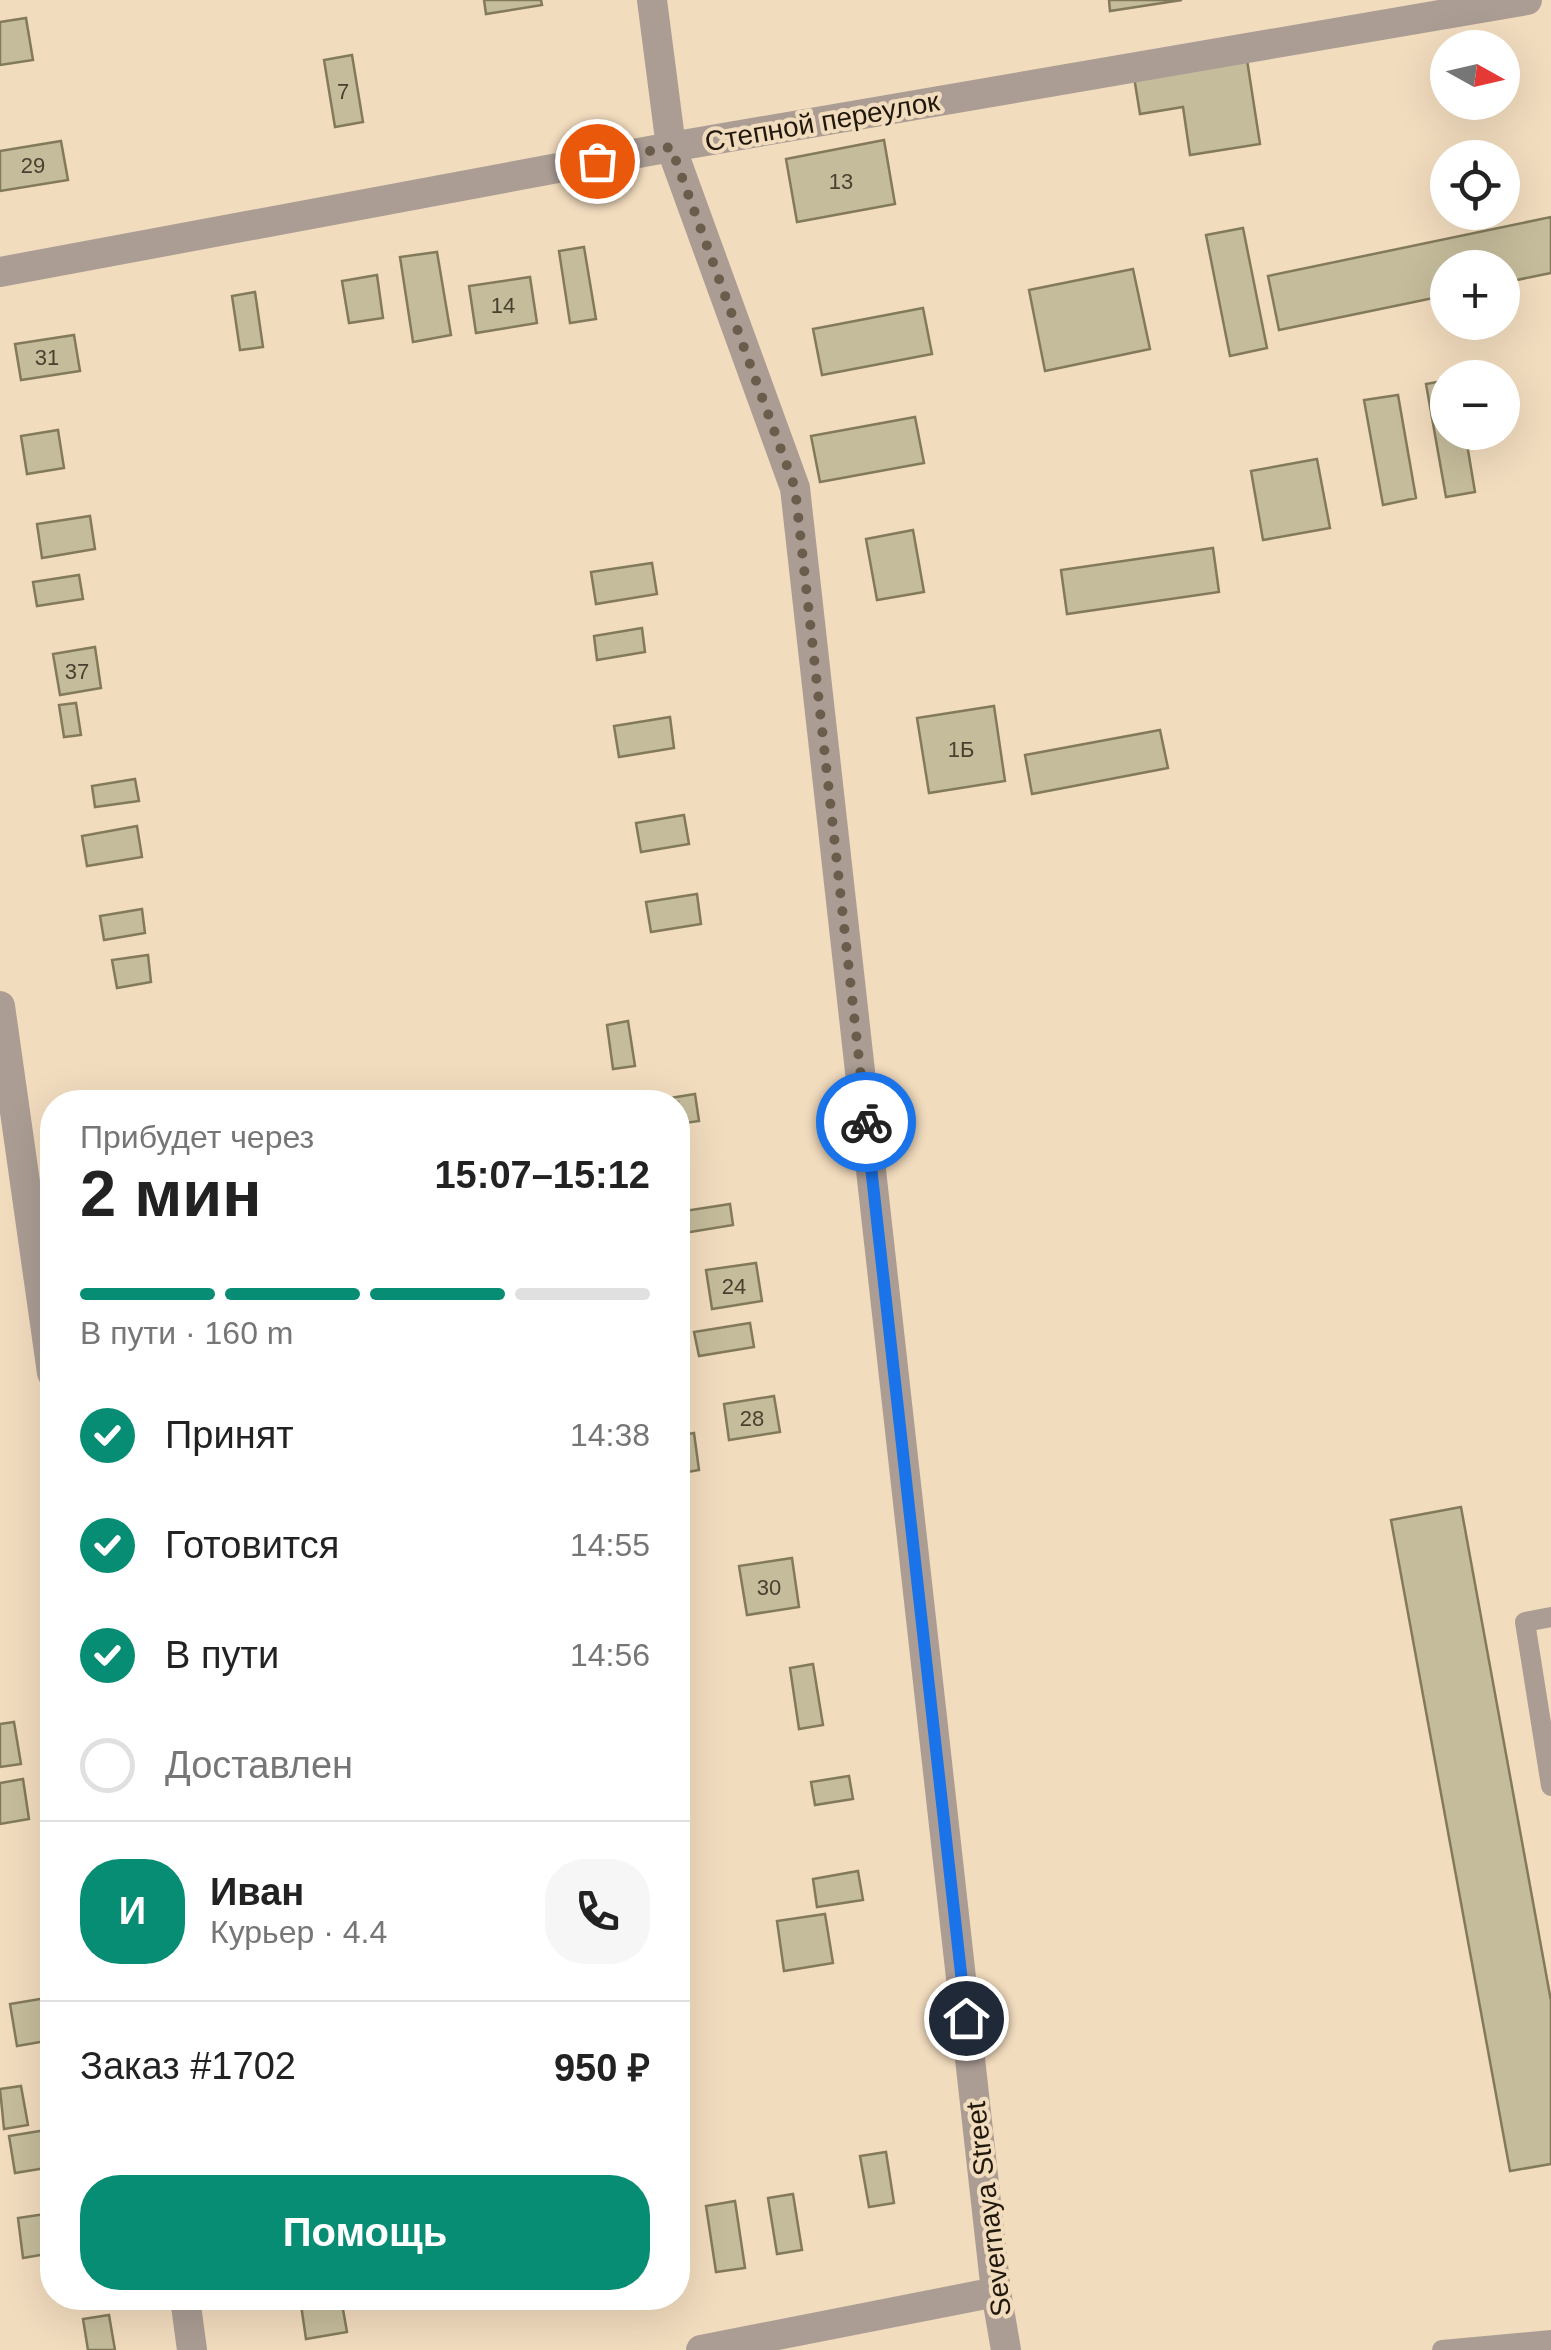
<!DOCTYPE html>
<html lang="ru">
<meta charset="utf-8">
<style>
body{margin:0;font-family:Arial,sans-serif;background:#f6f6f6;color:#222;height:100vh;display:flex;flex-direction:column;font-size:38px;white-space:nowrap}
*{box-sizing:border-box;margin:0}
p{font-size:32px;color:#767676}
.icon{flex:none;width:55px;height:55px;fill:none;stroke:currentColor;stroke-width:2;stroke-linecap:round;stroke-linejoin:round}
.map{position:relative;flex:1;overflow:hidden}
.drawer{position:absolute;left:40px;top:1090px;width:650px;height:1220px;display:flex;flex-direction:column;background:#fff;border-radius:40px;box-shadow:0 10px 40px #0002}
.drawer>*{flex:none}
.needle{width:65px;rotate:98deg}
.controls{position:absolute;left:1430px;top:30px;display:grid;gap:20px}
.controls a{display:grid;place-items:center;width:90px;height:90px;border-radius:50%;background:#fff;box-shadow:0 10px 40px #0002;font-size:50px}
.pin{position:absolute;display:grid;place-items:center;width:85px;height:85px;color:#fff;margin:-42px;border:5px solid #fff;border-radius:50%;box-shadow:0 2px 10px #0007}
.courier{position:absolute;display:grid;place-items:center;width:100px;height:100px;margin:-50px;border:8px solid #1a73e8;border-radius:50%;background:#fff;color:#222;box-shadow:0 2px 12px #0007}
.headline em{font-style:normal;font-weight:600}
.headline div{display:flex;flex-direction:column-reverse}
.headline{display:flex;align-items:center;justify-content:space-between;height:170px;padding:0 40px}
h1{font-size:65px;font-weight:600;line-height:75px}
.bar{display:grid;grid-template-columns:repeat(4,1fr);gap:15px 10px;align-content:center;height:120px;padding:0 40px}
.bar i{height:12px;border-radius:8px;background:#e0e0e0}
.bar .selected{background:#078d73}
.bar p{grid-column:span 4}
.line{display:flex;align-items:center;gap:25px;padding:0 40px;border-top:2px solid #e0e0e0}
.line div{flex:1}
.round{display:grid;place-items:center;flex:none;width:105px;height:105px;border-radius:40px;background:#f6f6f6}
ol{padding:0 40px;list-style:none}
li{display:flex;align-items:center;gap:30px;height:110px}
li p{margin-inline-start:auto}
li .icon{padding:10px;border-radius:50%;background:#078d73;color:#fff;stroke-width:4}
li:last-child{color:#767676}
li i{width:55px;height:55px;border:5px solid #e0e0e0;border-radius:50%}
.primary-button{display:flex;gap:20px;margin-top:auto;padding:20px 40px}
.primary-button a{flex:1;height:115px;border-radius:40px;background:#078d73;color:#fff;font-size:40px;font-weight:600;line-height:115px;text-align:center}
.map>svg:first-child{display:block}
</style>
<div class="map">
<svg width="1551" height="2350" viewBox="0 0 1551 2350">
<rect width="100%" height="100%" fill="#f2dcbe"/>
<path fill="#c5bc9b" stroke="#837a5b" stroke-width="2.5" d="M484 0H541L542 5 486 14Z
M1109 0H1182L1110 11Z
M26 18 33 60 0 65V22Z
M352 55 363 122 335 127 324 60Z
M1247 60 1260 144 1190 155 1183 107 1140 114 1134 77Z
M884 140 895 204 797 222 786 159Z
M61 141 68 180 0 191V151Z
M1551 217V273L1502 283V268H1448V295L1279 330 1268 276Z
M1243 228 1267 348 1230 356 1206 235Z
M584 247 596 319 570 323 559 251Z
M437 252 451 335 413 342 400 257Z
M1133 269 1150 349 1045 371 1029 290Z
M377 275 383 318 349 323 342 281Z
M530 277 537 323 476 333 469 286Z
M255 292 263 347 240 350 232 296Z
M923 308 932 354 822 375 813 329Z
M74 335 80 371 21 380 15 344Z
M1448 380V432H1465L1475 492 1446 497 1426 384Z
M1398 395 1416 498 1383 505 1364 400Z
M915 417 924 463 820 482 811 436Z
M58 430 64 468 27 474 21 436Z
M1317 459 1330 528 1263 540 1251 471Z
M90 516 95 549 42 558 37 524Z
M913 530 924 592 877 600 866 539Z
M1213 548 1219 592 1067 614 1061 570Z
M652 563 657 594 596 604 591 572Z
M79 575 83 599 37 606 33 582Z
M642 628 645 652 597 660 594 636Z
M95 647 101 688 60 695 53 654Z
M76 703 81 735 64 737 59 705Z
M994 706 1005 781 929 793 917 718Z
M670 717 674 748 619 757 614 726Z
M1160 730 1168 768 1032 794 1025 755Z
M135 779 139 801 95 807 92 786Z
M684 815 689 844 641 852 636 823Z
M137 826 142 857 87 866 82 836Z
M697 894 701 924 651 932 646 902Z
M142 909 145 933 104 940 100 916Z
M148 955 151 982 117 988 112 960Z
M628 1021 635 1066 613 1069 607 1025Z
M695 1094 699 1121 678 1124V1102H646Z
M730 1204 733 1225 678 1234V1212Z
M756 1263 762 1301 712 1309 706 1270Z
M750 1323 754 1347 699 1356 694 1332Z
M774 1396 780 1432 729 1440 724 1404Z
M694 1433 699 1470 682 1473 678 1436Z
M1461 1507 1551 2001V2164L1510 2171 1391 1520Z
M792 1558 799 1607 747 1615 739 1566Z
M813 1664 823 1725 799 1729 790 1668Z
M14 1722 21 1764 0 1767V1724Z
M849 1776 853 1799 815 1805 811 1782Z
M23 1779 29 1819 0 1824V1783Z
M858 1871 863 1900 817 1907 813 1879Z
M825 1914 833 1963 784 1971 777 1921Z
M52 1997V2040L17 2046 10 2004Z
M21 2086 28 2125 4 2129 0 2089Z
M52 2129V2167L15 2173 9 2136Z
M886 2152 894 2203 869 2207 860 2156Z
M793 2194 802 2250 777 2254 768 2198Z
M735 2201 745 2268 716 2272 706 2206Z
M52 2213V2253L23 2258 18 2218Z
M300 2298H341L347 2332 306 2339Z
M109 2315 115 2350H88L83 2319Z"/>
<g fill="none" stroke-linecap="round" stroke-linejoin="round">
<path stroke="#ab9d94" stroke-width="20" d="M1551 1617 1525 1622 1551 1786
M1442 2350 1551 2340"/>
<path stroke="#ab9d94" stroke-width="30" d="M652 0 671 147 795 488 996 2292 1006 2350
M0 272 671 147 1527 0
M0 1006 52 1373
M185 2298 192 2350
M701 2350 996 2292"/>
</g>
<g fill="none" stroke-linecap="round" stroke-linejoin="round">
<path stroke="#6a5d4b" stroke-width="10" stroke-dasharray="0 18" d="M597 161 671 147 795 488 866 1122"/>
<path stroke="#1a73e8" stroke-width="12" d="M866 1122 966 2018"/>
</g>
<g text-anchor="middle" stroke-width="8" stroke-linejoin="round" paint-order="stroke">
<g font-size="22" fill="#494130">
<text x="343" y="99">7</text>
<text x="33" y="173">29</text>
<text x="841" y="189">13</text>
<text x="503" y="313">14</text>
<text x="47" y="365">31</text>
<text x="77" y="679">37</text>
<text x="961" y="757">1Б</text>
<text x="734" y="1294">24</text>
<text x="752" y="1426">28</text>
<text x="769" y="1595">30</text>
</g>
<g font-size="28" fill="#20180d" stroke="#f2dcbe">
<text transform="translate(822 121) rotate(-10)" y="10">Степной переулок</text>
<text transform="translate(988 2209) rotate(-97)" y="10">Severnaya Street</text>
</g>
</g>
</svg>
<div class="controls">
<a><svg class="needle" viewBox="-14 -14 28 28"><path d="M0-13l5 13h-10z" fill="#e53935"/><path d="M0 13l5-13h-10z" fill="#767676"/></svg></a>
<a><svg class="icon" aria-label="locate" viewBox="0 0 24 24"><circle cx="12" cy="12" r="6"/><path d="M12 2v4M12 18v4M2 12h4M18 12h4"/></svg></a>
<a>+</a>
<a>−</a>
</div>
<div class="pin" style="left:597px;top:161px;background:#ea580c"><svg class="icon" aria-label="bag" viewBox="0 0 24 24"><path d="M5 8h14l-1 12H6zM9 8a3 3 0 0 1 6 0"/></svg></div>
<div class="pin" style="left:966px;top:2018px;background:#1f2937"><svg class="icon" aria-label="home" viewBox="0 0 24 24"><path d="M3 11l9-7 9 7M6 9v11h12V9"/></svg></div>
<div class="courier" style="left:866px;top:1122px"><svg class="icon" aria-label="bike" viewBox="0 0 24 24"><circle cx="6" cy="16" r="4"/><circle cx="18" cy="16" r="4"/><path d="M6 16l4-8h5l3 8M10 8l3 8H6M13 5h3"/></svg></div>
<section class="drawer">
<div class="headline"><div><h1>2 мин</h1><p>Прибудет через</p></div><em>15:07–15:12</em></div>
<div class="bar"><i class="selected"></i><i class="selected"></i><i class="selected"></i><i></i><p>В пути · 160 m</p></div>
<ol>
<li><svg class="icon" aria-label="check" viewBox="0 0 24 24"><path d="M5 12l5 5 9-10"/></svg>Принят<p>14:38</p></li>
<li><svg class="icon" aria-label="check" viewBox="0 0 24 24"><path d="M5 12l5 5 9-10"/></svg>Готовится<p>14:55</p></li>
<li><svg class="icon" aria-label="check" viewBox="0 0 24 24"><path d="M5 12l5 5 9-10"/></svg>В пути<p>14:56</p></li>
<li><i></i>Доставлен</li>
</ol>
<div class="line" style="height:180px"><b class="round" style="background:#078d73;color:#fff">И</b><div><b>Иван</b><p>Курьер · 4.4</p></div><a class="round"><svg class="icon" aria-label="phone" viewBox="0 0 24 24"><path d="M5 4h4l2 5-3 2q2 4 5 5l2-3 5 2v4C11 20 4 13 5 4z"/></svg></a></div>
<div class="line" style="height:130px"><div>Заказ #1702</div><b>950 ₽</b></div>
<div class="primary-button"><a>Помощь</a></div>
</section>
</div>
